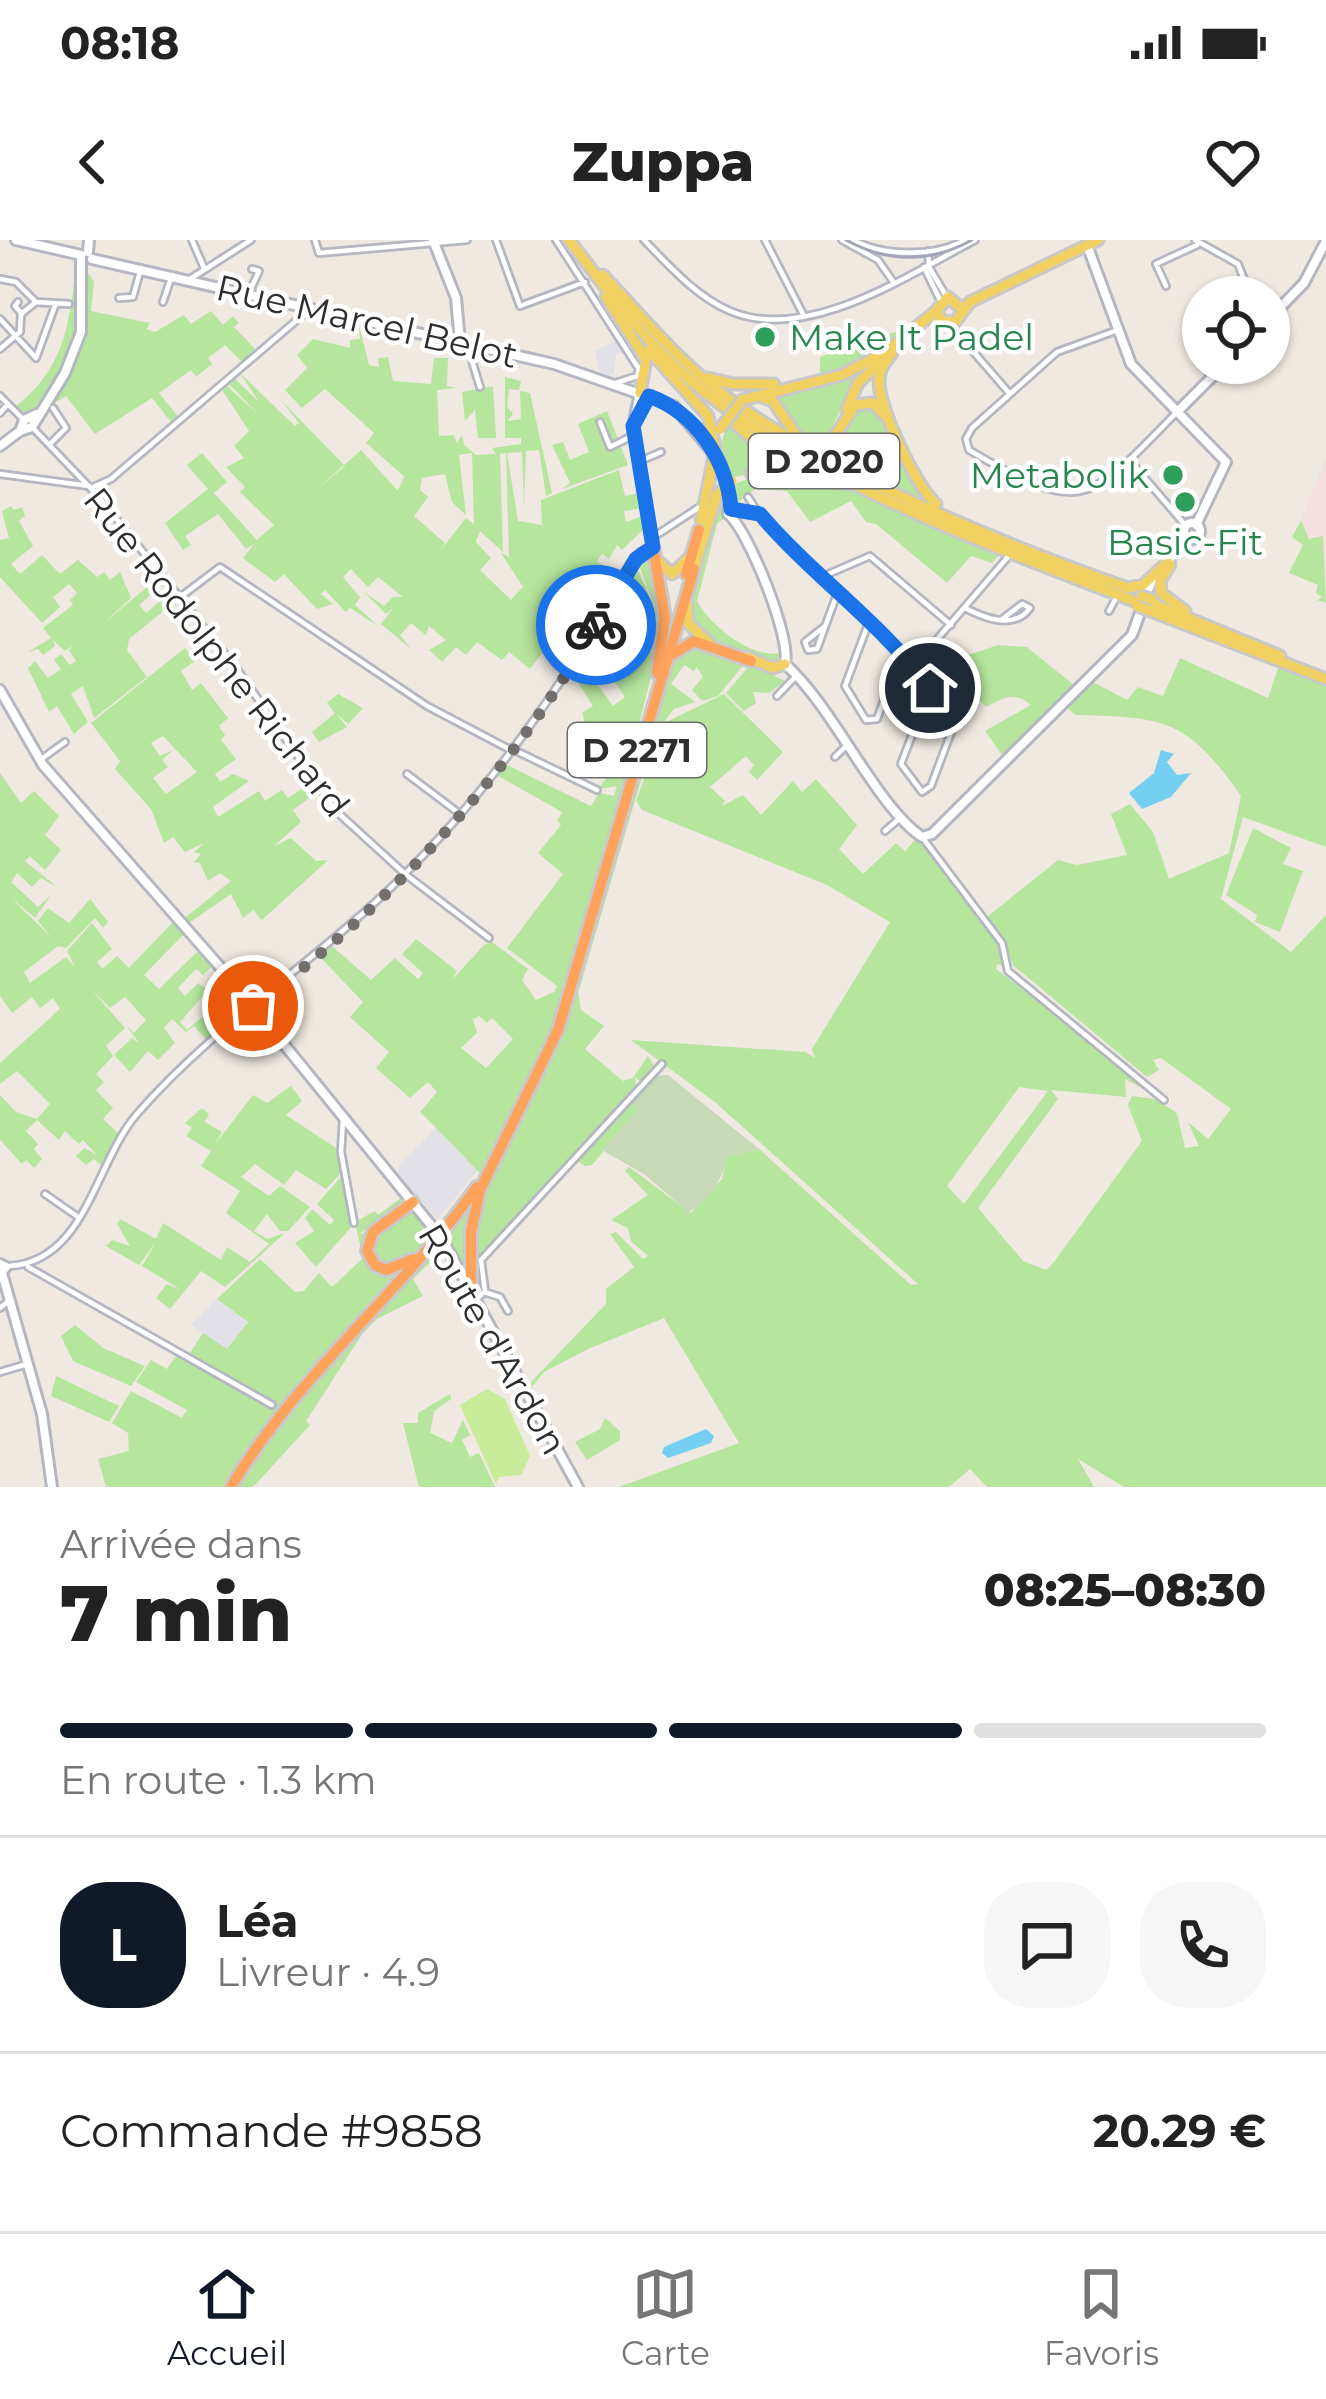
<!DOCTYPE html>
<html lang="fr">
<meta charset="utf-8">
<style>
body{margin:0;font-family:Montserrat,sans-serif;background:#f6f6f6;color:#222;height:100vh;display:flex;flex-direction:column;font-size:45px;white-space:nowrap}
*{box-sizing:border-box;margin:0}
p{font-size:39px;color:#767676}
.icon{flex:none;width:66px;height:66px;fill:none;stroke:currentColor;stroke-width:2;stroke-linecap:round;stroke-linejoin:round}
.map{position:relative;height:1247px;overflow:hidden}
.drawer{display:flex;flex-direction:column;background:#fff;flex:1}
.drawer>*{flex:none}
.tools{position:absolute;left:1182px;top:36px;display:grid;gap:24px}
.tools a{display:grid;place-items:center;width:108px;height:108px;border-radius:50%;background:#fff;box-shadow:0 3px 9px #0004;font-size:60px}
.pin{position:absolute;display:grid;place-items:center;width:102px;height:102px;color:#fff;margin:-51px;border:6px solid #fff;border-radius:50%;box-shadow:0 3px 12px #0007}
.courier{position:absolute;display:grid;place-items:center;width:120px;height:120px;margin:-60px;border:9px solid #1a73e8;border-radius:50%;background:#fff;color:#222;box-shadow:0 3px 15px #0007}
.summary em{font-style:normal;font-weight:800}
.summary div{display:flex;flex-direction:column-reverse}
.summary{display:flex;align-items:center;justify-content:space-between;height:204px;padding:0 60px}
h1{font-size:78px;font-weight:800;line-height:90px}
.bar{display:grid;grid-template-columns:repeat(4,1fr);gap:18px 12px;align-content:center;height:144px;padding:0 60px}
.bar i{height:15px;border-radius:9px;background:#e0e0e0}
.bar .current{background:#111827}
.bar p{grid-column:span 4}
.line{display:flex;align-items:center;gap:30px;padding:0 60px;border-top:3px solid #e0e0e0}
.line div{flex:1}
.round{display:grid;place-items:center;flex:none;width:126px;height:126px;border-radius:48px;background:#f6f6f6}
.status{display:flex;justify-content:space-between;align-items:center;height:84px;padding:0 60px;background:#fff;direction:ltr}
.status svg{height:33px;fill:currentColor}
header{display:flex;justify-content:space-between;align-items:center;height:156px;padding:0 60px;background:#fff;font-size:54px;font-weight:800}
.tabs{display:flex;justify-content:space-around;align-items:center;height:168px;border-top:3px solid #e0e0e0;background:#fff;font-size:33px;color:#767676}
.tabs a{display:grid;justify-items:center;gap:6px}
.tabs .current{color:#111827}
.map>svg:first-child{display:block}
</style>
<div class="status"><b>08:18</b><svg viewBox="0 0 49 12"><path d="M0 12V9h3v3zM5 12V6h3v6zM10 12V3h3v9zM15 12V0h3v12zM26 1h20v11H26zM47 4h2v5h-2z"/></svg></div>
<header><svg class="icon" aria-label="back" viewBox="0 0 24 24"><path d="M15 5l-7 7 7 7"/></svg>Zuppa<svg class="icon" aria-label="heart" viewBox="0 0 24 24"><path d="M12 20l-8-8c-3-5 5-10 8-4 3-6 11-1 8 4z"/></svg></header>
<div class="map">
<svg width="1326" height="1247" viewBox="0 0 1326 1247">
<rect width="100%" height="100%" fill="#efe9e1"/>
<path fill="#e3e1e8" d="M618 100 627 111 616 115 614 134 609 136 599 131 595 111Z
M436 888 478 930 438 979 399 938V926Z
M217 1059 248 1082 227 1110 191 1085Z"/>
<path fill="#f5dfe0" d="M1326 219V342L1301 279Z"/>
<path fill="#b6e59e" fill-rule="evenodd" d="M76 19C90 77 71 127 35 173L19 171 15 167C66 128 71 78 76 19Z
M87 31 94 42 91 71 150 83 146 89 155 92 184 75 191 84 211 71 223 85 233 76 239 83 234 87 257 111 243 123 225 105 208 118 212 124 196 137 191 130 159 153 179 178 172 183 152 158 95 194 66 156 48 167 83 90Z
M359 85 369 125 379 127 378 118 388 117 393 141 431 144 434 118H448L447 146 457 148 437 150 439 196 454 195 457 203 462 195 464 205 476 215 496 214 492 208 521 204V198H505V137L521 141 519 150 509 149 507 167 513 173 508 181 521 179 520 151 530 153 552 253 546 256 539 210 526 211 524 266 522 212 507 213 518 281 542 285 541 260 619 230 625 256 640 253 644 268 624 271 626 282 645 275V288L622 310 617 305 609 319 602 314 597 321 623 338 618 346 591 328 586 335 598 347 592 354 573 334 561 345 562 360 555 371 585 399 577 412 556 395 530 429 509 412 502 420 477 402 466 415 456 407 442 422 429 410 446 400 429 386 426 395 411 383 400 395 411 409 381 384 394 367 386 374 364 352 384 366 393 357H403L378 337 368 347 351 329 343 337 360 357 355 365 378 386 350 368 346 372 325 350 321 354 333 364 317 369 284 334 275 342 243 318 254 304 246 309 218 274 185 296 191 305 183 310 165 283 208 249 187 225 202 213 227 242 214 253 257 300 274 285 240 252 245 247 226 227 244 218 234 206 249 191 222 150 226 145 260 176 228 143 234 138 259 162 240 133 295 186 299 183 280 159 345 226 315 251 361 210 397 250 400 247 404 236 366 203 374 193 325 149 302 168 285 150 307 128 297 115 313 99 350 108V100L360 99ZM472 213 474 284 466 278 439 312 445 303 414 276 428 257 420 250 422 238 445 234 452 262 466 275 459 215ZM506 213 509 317 501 313 523 347 511 360 480 330 491 318 476 302 480 291 503 312 500 214Z
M910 87C889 112 852 130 820 136V117Z
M878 119 850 152 821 208 795 193 771 157Z
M493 146 496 198H478L475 170 465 181 462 152Z
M872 166 895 207 892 224 873 232 827 212 857 167Z
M607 171 628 225 562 249 570 243 552 205 563 202 570 220 589 212 578 184Z
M728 179 754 210 788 227 730 238 719 213Z
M901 218 931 262 870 236 891 233Z
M757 236 848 245 1002 312 992 323 971 316 947 343 876 284 866 282 851 261 810 282 787 251 755 249 737 263 736 243Z
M727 249 725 277 717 284 697 361C710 386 755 422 784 412L774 423 704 398 687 366 717 262Z
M11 266 14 270 22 267 25 276 19 281 33 306 11 324 20 334 42 315 60 334 78 320 97 337 104 332 110 340 120 332 131 358 104 383 159 337 164 343 139 365 146 373 171 352 177 360 129 399 127 410 147 437 94 478 83 446 71 454 88 482 74 494 57 466 49 472 28 428 35 421 48 438 61 429 54 420 61 414 70 425 76 421 69 410 74 405 65 411 53 400 55 406 43 415 38 409 28 412 51 398 43 388 73 365 70 360 77 353 69 344 53 357 60 367 42 383 0 337V300L9 298 2 271Z
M1301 280 1309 299 1323 296 1326 363 1317 360 1322 357 1316 353 1318 345 1289 333 1303 305 1292 297Z
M651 316 661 384 628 335 638 330 657 373 638 322Z
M604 380 636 425 658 401 654 427C607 595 584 789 481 934L420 872 437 852 428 842 410 858 376 828 389 812 350 777 363 762 320 717 332 706 371 740 395 718 418 739 423 733 402 714 416 699 457 731 452 740 484 705 492 702 528 729 522 740 536 760 554 752 557 746 507 708 563 634 538 613 561 585 557 581 562 572 493 533 501 522 591 566 599 553 614 556 617 546 598 549 616 526 627 485 588 521 573 504 588 493 582 473 593 466 570 430 579 418 613 466 625 457 611 437 620 427 597 391ZM479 776 487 783 492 778 513 799 486 828 461 808 477 793 473 779Z
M687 404 746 422 718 456 702 461 692 450 703 437 697 427 694 431 684 425 671 444 695 462 674 469 655 493 578 753 581 770 604 786 585 809 623 841 633 838 648 816 654 826 642 843 635 837 636 847 474 1025C475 933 543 843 574 753 612 643 637 529 673 418Z
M998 405 1027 407 1075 446 1091 441 1127 460 1138 447 1163 456 1180 418 1268 458 1279 425 1326 444V607L1243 577 1221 659 1291 712 1326 675V1247H1124L1078 1219 1094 1247H987L970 1229 949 1247H619L739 1203 664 1078 588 1109 544 1132 530 1149 531 1142 606 1064V1049L634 1027 610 994 616 992 643 1019 648 1016 631 1001 628 988 611 980 648 955 625 931 629 927 691 973 722 939 726 916 759 909 911 1045 918 1044 716 863 631 800 805 812 815 818 812 809 890 682 827 645 642 570 636 561 664 483 724 454 783 512 757 540 749 532 754 525 746 516 710 547 725 561 722 566 743 555 761 575 793 541 802 552 816 539 857 585 839 609 863 634 896 603 905 611 918 597 922 599 1000 703 1006 727 997 724 996 729 1147 845 1146 850 1125 839 1126 857 1051 850 1058 859 978 968 1023 1021 1046 1030 1054 1022 1142 901 1128 865 1132 856 1155 859 1177 873 1185 908 1199 906 1188 882 1208 899 1231 869 1161 818 1153 820 1159 830 1147 837 1013 725 1002 694 987 677 1058 620 1077 625 1127 615 1111 574 1130 564 1153 592 1169 639 1229 613 1241 556C1187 479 1166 477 1075 475L1066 466 1071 451 923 594 1002 515 985 491 1031 465C1015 451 1003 458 986 467L955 435 965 416ZM1019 847 1048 851 964 964 947 946Z
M185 408 195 421 181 431 192 450 201 443 228 478 219 486 225 495 221 500 236 519 215 534 220 542 233 534 249 541 213 567 218 577 259 551 265 561 282 550 288 558 310 543 317 552 293 570 301 582 274 606 291 598 316 621 328 620 262 680 253 670 243 678 231 654 186 685 182 680 231 641 220 633 208 641 200 623 194 622 201 614 194 612 204 603 185 612 173 597 164 603 151 569 115 529 120 521 91 483ZM163 496 197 532 166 554 153 538 168 527 162 520 173 510 160 516 151 503Z
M751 424 785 441 769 453 753 452 756 463 744 471 726 453Z
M338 454 363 468 348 484 337 474 347 487 319 502 312 492 335 473 327 463Z
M0 533 21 563 34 551 59 576 45 595 61 610 45 630 30 616 25 621 57 647 41 638 32 647 17 633 9 646 11 642 38 667 51 655 35 678 10 657 51 697 38 681 48 668 69 683 90 659 108 682 103 688 95 678 66 708 58 706 24 732 30 743 66 717 75 727 67 711 92 683 112 709 97 722 102 729 117 716 129 728 174 681 185 693 144 735 159 749 199 710 213 725 203 735 196 729 178 748 185 756 198 743 208 750 180 782 187 790 216 765 231 782 208 802 194 786 186 792 172 779 164 788 175 803 158 820 148 811 130 832 114 815 132 798 139 803 126 785 134 793 146 780 125 757 110 768 91 749 125 788 106 806 113 816 96 834 104 842 96 850 113 868 103 879 120 895 105 929 94 919 86 925 76 916 84 908 97 915 83 900 79 904 65 891 59 900 37 880 26 891 38 904 34 909 42 919 34 928 26 920 22 924 0 900V855L16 872 37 879 50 864 17 831 0 844V823L60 769 53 758 40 768 32 757 12 773 0 756Z
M1253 588 1291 608 1283 624 1303 631 1280 692 1255 682 1257 675 1226 655Z
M291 846 302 861 286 875 339 910 340 934 326 949 296 930 284 945 255 924 241 937 269 956 280 946 310 967 288 991H280L267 974 254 991 267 999 285 993 225 1047 201 1031 170 1069 156 1058 167 1044 181 1050 142 1026 156 1002 139 1025 106 1006 112 1000 130 1006 117 984 120 979 156 999 163 983 221 1020 227 1007 250 1022 269 1004 226 973 240 951 201 926 211 911 186 896 192 888 185 883 202 868 209 874 205 882 222 892 216 903 253 855 267 863Z
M631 861 639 869 592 925 585 926 578 921Z
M342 936 353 985 316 1027 295 1003 314 991 305 978 312 969 330 985 334 980 317 964Z
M478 951 469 1026 465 1029 444 997Z
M405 955 408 961 359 994 368 992 374 1026 411 1025 298 1146 227 1247H106L98 1219 129 1211 128 1193 112 1183 131 1151 182 1178 187 1170 136 1142 151 1120 167 1129 178 1113 187 1117 203 1093 227 1109 248 1082 217 1059 260 1019 295 1052 304 1051 319 1033 332 1047 363 1018 355 982 375 971 378 975Z
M409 968 434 995 407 1021 392 1027 373 1019 370 1000Z
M439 1004 443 1010 413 1039 423 1056 377 1079 363 1093 306 1181 310 1185 253 1247H237C291 1154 366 1081 439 1004Z
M75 1085 103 1108 145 1126 131 1146 73 1121 61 1096Z
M56 1136 119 1166 109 1182 51 1156Z
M450 1154 451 1159 434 1171 430 1193 452 1203 463 1180 470 1195 462 1200 470 1217 479 1213 495 1247H419L403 1183H418V1173Z
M605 1178 620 1191V1200L587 1220 575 1202 600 1189Z"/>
<path fill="#c8d9b8" d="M668 835 759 909 726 916C725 938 706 967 682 975L685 969 644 934 602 910 638 870 631 861 653 836Z"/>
<path fill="#c9ec9a" d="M487 1149 505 1159 530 1216 521 1235 499 1237 496 1244 460 1165Z"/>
<path fill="#75cff0" d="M1161 510 1174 514 1167 522 1177 535 1191 533 1171 557 1142 569 1129 553 1154 533Z
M706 1189 714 1196 711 1203 668 1218 662 1213 664 1207Z"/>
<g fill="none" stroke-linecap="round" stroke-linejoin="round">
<g stroke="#b4b7c1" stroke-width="10">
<path id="street" d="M192 0 204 28
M315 0 319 13 467 0
M496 0 520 66 585 42
M556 0 639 129 637 136 616 143
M644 0C669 26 697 57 730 71 807 104 910 34 975 0
M765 0 803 74
M842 0 878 20 894 43
M853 0C884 17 935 17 965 0
M1195 0 1238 24 1251 57
M928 11 929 27 945 54
M924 27 940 60
M0 39 16 42 36 62
M190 39 251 0
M1166 46 1156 24 1197 5
M249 53 259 31 252 29
M119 58 133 57 141 28
M18 62 15 66 22 74
M36 62 69 64
M163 62 172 35
M0 79 36 118 56 63
M951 86 1010 154
M1115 91 1057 112 972 188 966 199 969 210C1087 280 1091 259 1177 172
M476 107 472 121 480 147
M0 109 20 92 21 74 36 62
M0 156 24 180
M0 173 8 164
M600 182 610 207 634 195
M32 187 98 256 237 429 336 571 405 634 489 698
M50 204 66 188 53 168
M638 222 661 212
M1131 222 1186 286
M0 234 89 246
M91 248 111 239 311 68
M748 257 757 271
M736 272 760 274C813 336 880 382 930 448
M652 298 698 268
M819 338 870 316 951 385
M179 358 220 327 427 466 509 509
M965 368C986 379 1015 389 1030 368L1022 364 1001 380
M1109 371 1116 358
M870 379 845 446 866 480 877 479 902 410
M824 387 805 402 808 410 817 409 837 354
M914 426 1007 318
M930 448 955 482 931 546 922 552 901 524Z
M777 456 797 435
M510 508 597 550
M835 517 848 504
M40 520 65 502
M407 534 460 574
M885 591 899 579
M922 597 1002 703 1008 731 1164 860
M253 730 275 751
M343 879 341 912 354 983
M45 954 78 977
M9 1026C86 1022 95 922 137 874 215 784 318 720 403 636 473 567 536 482 588 399 606 370 621 340 640 312L653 307
M28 1027 272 1165
M484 1052 500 1057 508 1071
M476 1060 485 1051 481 1020 662 824
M0 1068 10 1060
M0 1132 24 1125"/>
</g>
<g stroke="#b4b7c1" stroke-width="14">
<path id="secondary" d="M16 0 81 15
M433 0 456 58 460 102
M1087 5 1131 124 1226 222 1196 285
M88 12 89 0
M92 19 554 124 674 166 719 220 730 255 728 274C748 289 792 399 785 424 833 466 875 565 922 597L932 594 1132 395 1152 340
M1269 79 1304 43 1326 1
M640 153 633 186 654 312
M1177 172 1226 123
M20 191 32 187 65 133 81 92V15
M0 206 20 191 24 180 37 174
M1184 291a8 8 0 1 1 16 0a8 8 0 1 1-16 0Z
M1166 324 1185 296
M0 450 43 525 235 744 430 984
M446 1006 578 1247
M0 1024 6 1027 1 1033
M2 1033 42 1174 52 1247"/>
</g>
<g stroke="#c9c9c9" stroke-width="15">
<path id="primary" d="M569 0C607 49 642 99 689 139 807 241 993 306 1139 363
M603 35C641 76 677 119 721 153 824 231 1004 305 1128 348L1143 345 1168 322
M606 57 646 119 640 153
M962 69 948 57 936 71 942 81 955 82 970 62 1098 0
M649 110 708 176 715 207
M892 113C886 121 879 129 879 140 878 167 916 247 936 264
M708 138 733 144H774
M759 156 773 161 798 198
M742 160 842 135 886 112 936 71
M847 169 858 143 882 120
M734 182 776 221 808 223
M829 205 855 165 873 163 887 178
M751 233 853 244
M869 233 891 229 897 218 894 199
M701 280 712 227
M658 321 672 334 688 319
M1170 325 1160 341 1161 353 1185 371
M692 335 717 255
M1151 363 1280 416
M687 364 688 383 709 403
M1148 370 1326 439
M747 417 773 428 785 424"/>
</g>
<g stroke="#c9c9c9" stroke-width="16">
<path id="highway" d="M654 312 665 378 657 433
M686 334 699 290
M673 414 694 401 751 421
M413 962 373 992 367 1011 375 1025 386 1030 414 1019
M471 1052V992L480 950 558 790 694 329
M231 1247C298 1134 401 1053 477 947"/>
</g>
<use href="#street" stroke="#fff" stroke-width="4.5"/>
<use href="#secondary" stroke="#fff" stroke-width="8"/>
<use href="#primary" stroke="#f2d163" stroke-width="9"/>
<use href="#highway" stroke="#ffa35c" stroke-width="10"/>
<path stroke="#a3a6b8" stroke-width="3" d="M846 0C887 23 931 23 972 0"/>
<g stroke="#b4b7c1" stroke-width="14" stroke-linecap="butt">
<path id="secondary-bridge" d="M430 984 446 1006"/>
</g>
<g stroke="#c9c9c9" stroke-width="15" stroke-linecap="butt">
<path id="primary-bridge" d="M720 189 742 160
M808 223 829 205
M712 227 715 209
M717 255 732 241
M1142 356 1153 360
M1137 366 1148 370"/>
</g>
<use href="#secondary-bridge" stroke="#fff" stroke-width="8"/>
<use href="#primary-bridge" stroke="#f2d163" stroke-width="9"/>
</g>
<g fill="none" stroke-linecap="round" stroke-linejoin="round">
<path stroke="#726f6d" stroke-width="12" stroke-dasharray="0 21.6" d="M253 766C387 670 514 529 596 385"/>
<path stroke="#1a73e8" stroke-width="15" d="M596 385 636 319 653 307 633 186 649 156C696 173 727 220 731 269L760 274C813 336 880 382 930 448"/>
</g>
<g fill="#2e9e5b" stroke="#fff" stroke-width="4.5">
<circle cx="765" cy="97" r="12"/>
<circle cx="1173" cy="235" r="12"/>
<circle cx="1185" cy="262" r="12"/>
</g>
<g text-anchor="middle" stroke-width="9" stroke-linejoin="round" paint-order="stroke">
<g fill="#fff" stroke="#6d6d6d" stroke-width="3">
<rect x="749" y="194" width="150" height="54" rx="9"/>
<rect x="568" y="483" width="138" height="54" rx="9"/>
</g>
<g font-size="33" font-weight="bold" fill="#2e2e2e">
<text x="824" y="233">D 2020</text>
<text x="637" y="522">D 2271</text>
</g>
<g font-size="36" fill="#2e2e2e" stroke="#fff">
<text transform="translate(367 81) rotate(13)" y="13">Rue Marcel Belot</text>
<text transform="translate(217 412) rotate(52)" y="13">Rue Rodolphe Richard</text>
<text transform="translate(493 1099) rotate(60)" y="13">Route d'Ardon</text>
</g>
<g font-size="36" fill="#27864d" stroke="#fff" text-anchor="start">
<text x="789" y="110">Make It Padel</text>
<text x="1149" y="248" text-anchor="end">Metabolik</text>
<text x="1185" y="315" text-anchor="middle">Basic-Fit</text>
</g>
</g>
</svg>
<div class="tools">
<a><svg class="icon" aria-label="locate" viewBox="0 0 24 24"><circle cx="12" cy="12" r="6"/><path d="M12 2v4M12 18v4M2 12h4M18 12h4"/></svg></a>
</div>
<div class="pin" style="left:253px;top:766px;background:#ea580c"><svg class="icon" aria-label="bag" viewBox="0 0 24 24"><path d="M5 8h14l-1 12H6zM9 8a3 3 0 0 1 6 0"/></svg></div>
<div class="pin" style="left:930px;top:448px;background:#1f2937"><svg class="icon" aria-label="home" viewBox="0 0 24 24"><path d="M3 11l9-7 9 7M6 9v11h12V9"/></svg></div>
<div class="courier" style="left:596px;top:385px"><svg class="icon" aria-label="bike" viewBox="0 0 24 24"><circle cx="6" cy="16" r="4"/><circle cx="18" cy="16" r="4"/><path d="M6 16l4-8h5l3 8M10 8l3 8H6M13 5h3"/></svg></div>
</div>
<section class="drawer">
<div class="summary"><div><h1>7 min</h1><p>Arrivée dans</p></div><em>08:25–08:30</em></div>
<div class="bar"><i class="current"></i><i class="current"></i><i class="current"></i><i></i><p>En route · 1.3 km</p></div>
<div class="line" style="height:216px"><b class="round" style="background:#111827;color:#fff">L</b><div><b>Léa</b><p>Livreur · 4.9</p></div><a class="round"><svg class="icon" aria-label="chat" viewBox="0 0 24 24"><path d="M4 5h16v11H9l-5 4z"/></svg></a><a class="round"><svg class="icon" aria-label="phone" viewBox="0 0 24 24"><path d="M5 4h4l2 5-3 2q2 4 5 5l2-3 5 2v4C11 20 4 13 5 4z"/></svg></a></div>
<div class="line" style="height:156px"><div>Commande #9858</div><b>20.29 €</b></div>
</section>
<nav class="tabs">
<a class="current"><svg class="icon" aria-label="home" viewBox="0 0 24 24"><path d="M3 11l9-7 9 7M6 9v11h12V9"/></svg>Accueil</a>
<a><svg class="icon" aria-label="map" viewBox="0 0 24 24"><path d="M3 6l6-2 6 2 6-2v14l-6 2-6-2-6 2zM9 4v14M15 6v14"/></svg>Carte</a>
<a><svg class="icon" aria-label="saved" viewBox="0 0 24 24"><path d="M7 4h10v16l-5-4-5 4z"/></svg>Favoris</a>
</nav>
